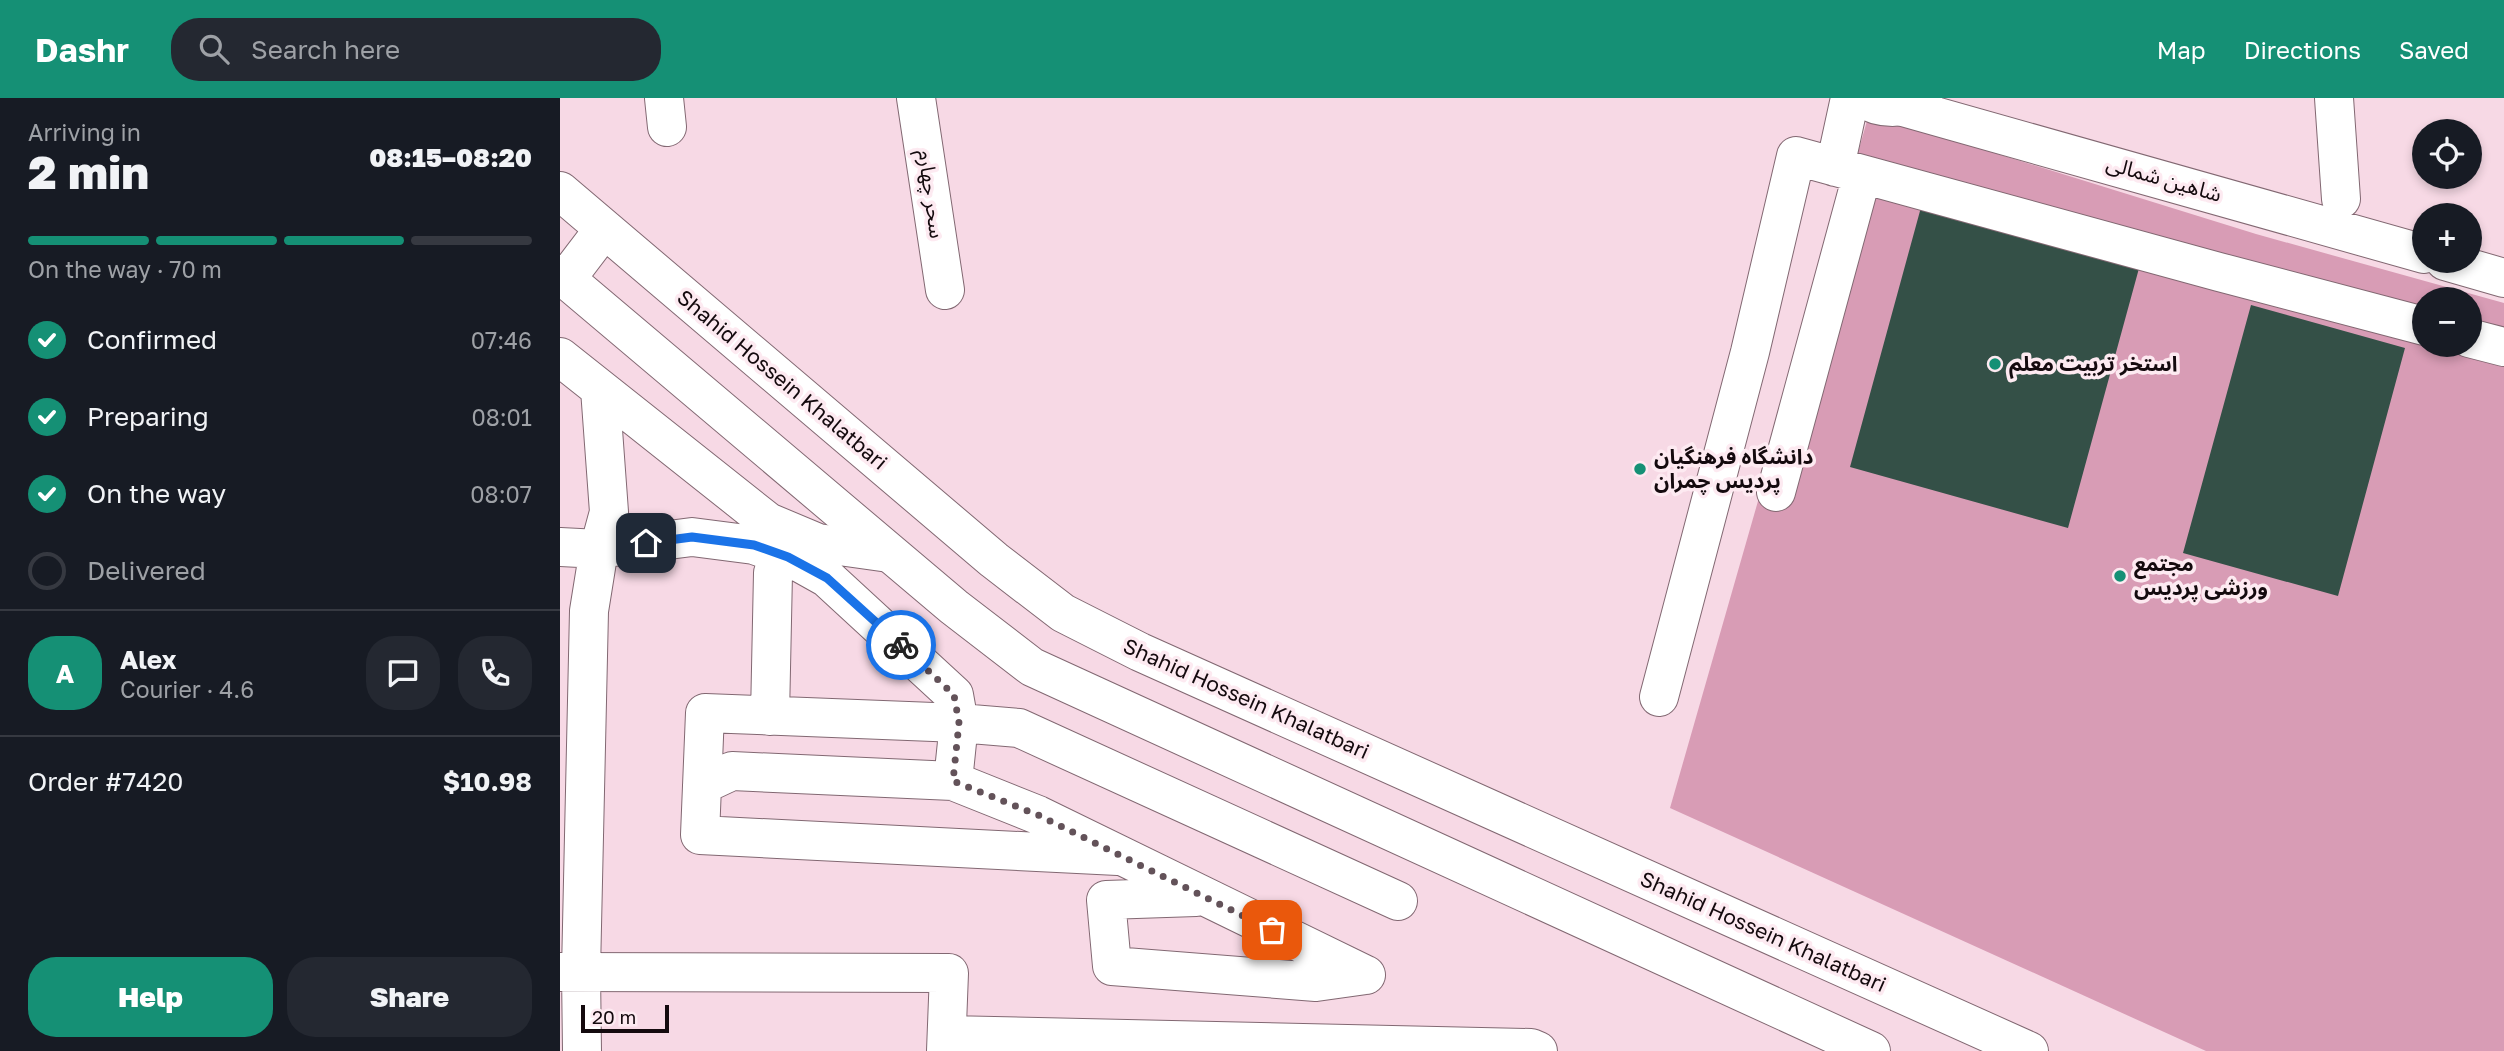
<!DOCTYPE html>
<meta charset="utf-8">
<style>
body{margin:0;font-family:"Golos Text","Noto Sans Arabic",sans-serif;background:#242831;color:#f1f3f6;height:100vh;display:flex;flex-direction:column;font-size:26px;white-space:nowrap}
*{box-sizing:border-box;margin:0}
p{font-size:23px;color:#9ea1a6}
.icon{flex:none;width:38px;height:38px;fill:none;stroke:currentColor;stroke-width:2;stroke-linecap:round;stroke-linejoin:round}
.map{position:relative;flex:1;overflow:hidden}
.drawer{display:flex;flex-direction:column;background:#171b24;width:560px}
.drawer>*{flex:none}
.tools{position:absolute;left:1852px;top:21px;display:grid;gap:14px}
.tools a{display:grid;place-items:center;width:70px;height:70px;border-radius:50%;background:#171b24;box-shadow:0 4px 10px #0003;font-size:35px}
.scale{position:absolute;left:21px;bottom:18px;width:88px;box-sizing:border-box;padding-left:7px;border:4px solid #140a0e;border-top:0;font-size:19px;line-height:24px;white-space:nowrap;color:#140a0e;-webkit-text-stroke:5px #fdeaf1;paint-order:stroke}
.pin{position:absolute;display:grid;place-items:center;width:60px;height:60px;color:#fff;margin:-30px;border-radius:14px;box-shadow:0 4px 10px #0006}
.courier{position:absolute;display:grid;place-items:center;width:70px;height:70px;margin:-35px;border:5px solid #1a73e8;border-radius:50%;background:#fff;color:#222;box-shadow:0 2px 9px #0007}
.head em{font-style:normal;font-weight:800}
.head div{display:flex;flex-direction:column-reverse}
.head{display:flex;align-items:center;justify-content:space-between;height:119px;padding:0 28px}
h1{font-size:46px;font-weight:800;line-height:52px}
.bar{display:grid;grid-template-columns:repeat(4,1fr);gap:10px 7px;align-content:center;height:84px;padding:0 28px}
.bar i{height:9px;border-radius:5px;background:#363941}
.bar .on{background:#159075}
.bar p{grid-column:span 4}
.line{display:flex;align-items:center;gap:18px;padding:0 28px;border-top:2px solid #363941}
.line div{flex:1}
.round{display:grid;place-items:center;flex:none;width:74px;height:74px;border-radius:28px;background:#242831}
ol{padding:0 28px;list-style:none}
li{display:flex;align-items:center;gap:21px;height:77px}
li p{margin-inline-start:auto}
li .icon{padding:7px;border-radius:50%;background:#159075;color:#fff;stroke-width:4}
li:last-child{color:#9ea1a6}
li i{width:38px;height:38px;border:4px solid #363941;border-radius:50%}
.action{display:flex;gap:14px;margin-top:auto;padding:14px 28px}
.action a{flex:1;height:80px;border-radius:28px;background:#159075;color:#fff;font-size:28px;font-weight:800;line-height:80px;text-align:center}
.action a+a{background:#242831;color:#f1f3f6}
header{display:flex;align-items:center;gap:42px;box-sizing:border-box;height:98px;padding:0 35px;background:#159075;color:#fff}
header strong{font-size:33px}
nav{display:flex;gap:38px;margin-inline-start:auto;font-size:24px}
.search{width:490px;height:63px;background:#242831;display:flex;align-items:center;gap:18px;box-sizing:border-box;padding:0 24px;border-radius:28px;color:#9ea1a6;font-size:26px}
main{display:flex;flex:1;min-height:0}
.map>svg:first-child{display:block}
</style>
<header>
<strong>Dashr</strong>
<div class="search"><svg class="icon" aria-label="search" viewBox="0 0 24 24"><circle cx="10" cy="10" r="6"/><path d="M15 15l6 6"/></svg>Search here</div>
<nav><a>Map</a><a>Directions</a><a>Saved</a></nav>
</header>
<main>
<section class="drawer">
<div class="head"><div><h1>2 min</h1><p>Arriving in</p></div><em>08:15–08:20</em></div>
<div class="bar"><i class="on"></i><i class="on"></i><i class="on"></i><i></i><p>On the way · 70 m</p></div>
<ol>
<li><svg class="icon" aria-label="check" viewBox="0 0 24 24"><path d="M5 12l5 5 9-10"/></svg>Confirmed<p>07:46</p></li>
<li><svg class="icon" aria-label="check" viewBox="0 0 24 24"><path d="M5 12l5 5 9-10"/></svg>Preparing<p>08:01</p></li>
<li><svg class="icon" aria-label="check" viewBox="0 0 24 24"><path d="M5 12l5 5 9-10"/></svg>On the way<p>08:07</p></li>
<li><i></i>Delivered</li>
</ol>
<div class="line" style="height:126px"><b class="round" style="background:#159075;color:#fff">A</b><div><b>Alex</b><p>Courier · 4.6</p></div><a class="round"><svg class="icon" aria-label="chat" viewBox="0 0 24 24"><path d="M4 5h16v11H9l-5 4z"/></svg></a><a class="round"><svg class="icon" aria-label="phone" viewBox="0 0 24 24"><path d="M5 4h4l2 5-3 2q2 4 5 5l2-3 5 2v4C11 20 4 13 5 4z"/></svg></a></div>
<div class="line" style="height:91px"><div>Order #7420</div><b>$10.98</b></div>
<div class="action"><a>Help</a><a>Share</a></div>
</section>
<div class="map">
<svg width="1944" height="953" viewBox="0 0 1944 953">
<rect width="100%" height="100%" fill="#f7d9e5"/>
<path fill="#d89cb5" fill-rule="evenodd" d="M1309 16 1696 136 1944 205V953H1646L1110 710ZM1864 201H1909V247H1864Z"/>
<path fill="#345047" d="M1363 102 1581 163 1508 430 1290 369Z
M1691 207 1845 250 1778 498 1623 455Z"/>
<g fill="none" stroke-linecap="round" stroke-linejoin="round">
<g stroke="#826872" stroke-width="40">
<path id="minor" d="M104 0 107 29
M356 0 385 192
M1774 0 1781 101
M1343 9 1864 156
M1275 69 1290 0
M1885 163 1944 180
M1909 240 1944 249
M0 259 208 424 258 445 329 455
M1216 394 1302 77
M0 449 39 451 132 439 194 447 233 461 267 480 394 597 399 625 459 630 838 803
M1099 599 1190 254 1236 58 1659 174 1864 228
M210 618 213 475 228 459
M142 687 172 673 393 683
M558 758 140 737 145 615 399 625 393 683 478 717 806 877
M636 799 546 802 552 868 756 884 806 877
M0 874 389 875 386 953
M387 937 971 950 978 953
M22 953 21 873 29 513 39 451 49 414 40 291"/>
</g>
<g stroke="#826872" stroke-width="40">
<path id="major" d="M1302 0C1320 12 1345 12 1363 0"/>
</g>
<g stroke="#826872" stroke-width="40">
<path id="highway" d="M0 93 434 462 503 515 580 554 1469 953
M0 176 394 509 472 569 1311 953
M6 181 44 131"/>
</g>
<use href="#minor" stroke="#fff" stroke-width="38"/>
<use href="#major" stroke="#fff" stroke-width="38"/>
<use href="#highway" stroke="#fff" stroke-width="38"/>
</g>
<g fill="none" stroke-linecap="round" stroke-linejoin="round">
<path stroke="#635259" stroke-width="7" stroke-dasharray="0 12.6" d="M341 547 394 597 399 625 393 683 478 717 712 832"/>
<path stroke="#1a73e8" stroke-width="9" d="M86 445 132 439 194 447 228 459 267 480 341 547"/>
</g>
<g fill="#159075" stroke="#fdeaf1" stroke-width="2.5">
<circle cx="1435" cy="266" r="7"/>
<circle cx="1080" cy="371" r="7"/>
<circle cx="1560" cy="478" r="7"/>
</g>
<g text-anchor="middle" stroke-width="7" stroke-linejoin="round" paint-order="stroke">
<g font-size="21" fill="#140a0e" stroke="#fdeaf1">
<text transform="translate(1604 81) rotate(16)" y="7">شاهین شمالی</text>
<text transform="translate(371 96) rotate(82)" y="7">سحر چهارم</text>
<text transform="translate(222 282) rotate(40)" y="7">Shahid Hossein Khalatbari</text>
<text transform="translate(686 601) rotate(24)" y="7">Shahid Hossein Khalatbari</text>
<text transform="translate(1203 834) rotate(24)" y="7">Shahid Hossein Khalatbari</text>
</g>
<g font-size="21" font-weight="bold" fill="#140a0e" stroke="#fdeaf1" text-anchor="start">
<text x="1449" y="273">استخر تربیت معلم</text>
<text x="1094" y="366">دانشگاه فرهنگیان<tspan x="1094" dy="24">پردیس چمران</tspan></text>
<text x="1574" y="473">مجتمع<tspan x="1574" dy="24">ورزشی پردیس</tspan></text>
</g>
</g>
</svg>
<div class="tools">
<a><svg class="icon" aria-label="locate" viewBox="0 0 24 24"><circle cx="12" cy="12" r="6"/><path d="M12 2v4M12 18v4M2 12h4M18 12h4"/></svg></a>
<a>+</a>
<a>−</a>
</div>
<div class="scale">20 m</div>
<div class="pin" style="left:712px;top:832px;background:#ea580c"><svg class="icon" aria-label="bag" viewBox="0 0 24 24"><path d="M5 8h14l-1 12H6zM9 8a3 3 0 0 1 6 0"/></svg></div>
<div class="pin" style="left:86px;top:445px;background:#1f2937"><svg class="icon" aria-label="home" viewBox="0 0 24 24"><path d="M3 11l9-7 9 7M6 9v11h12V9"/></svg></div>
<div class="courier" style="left:341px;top:547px"><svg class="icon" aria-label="bike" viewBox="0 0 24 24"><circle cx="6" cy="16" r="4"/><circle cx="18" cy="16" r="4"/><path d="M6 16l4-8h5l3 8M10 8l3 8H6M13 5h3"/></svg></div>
</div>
</main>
